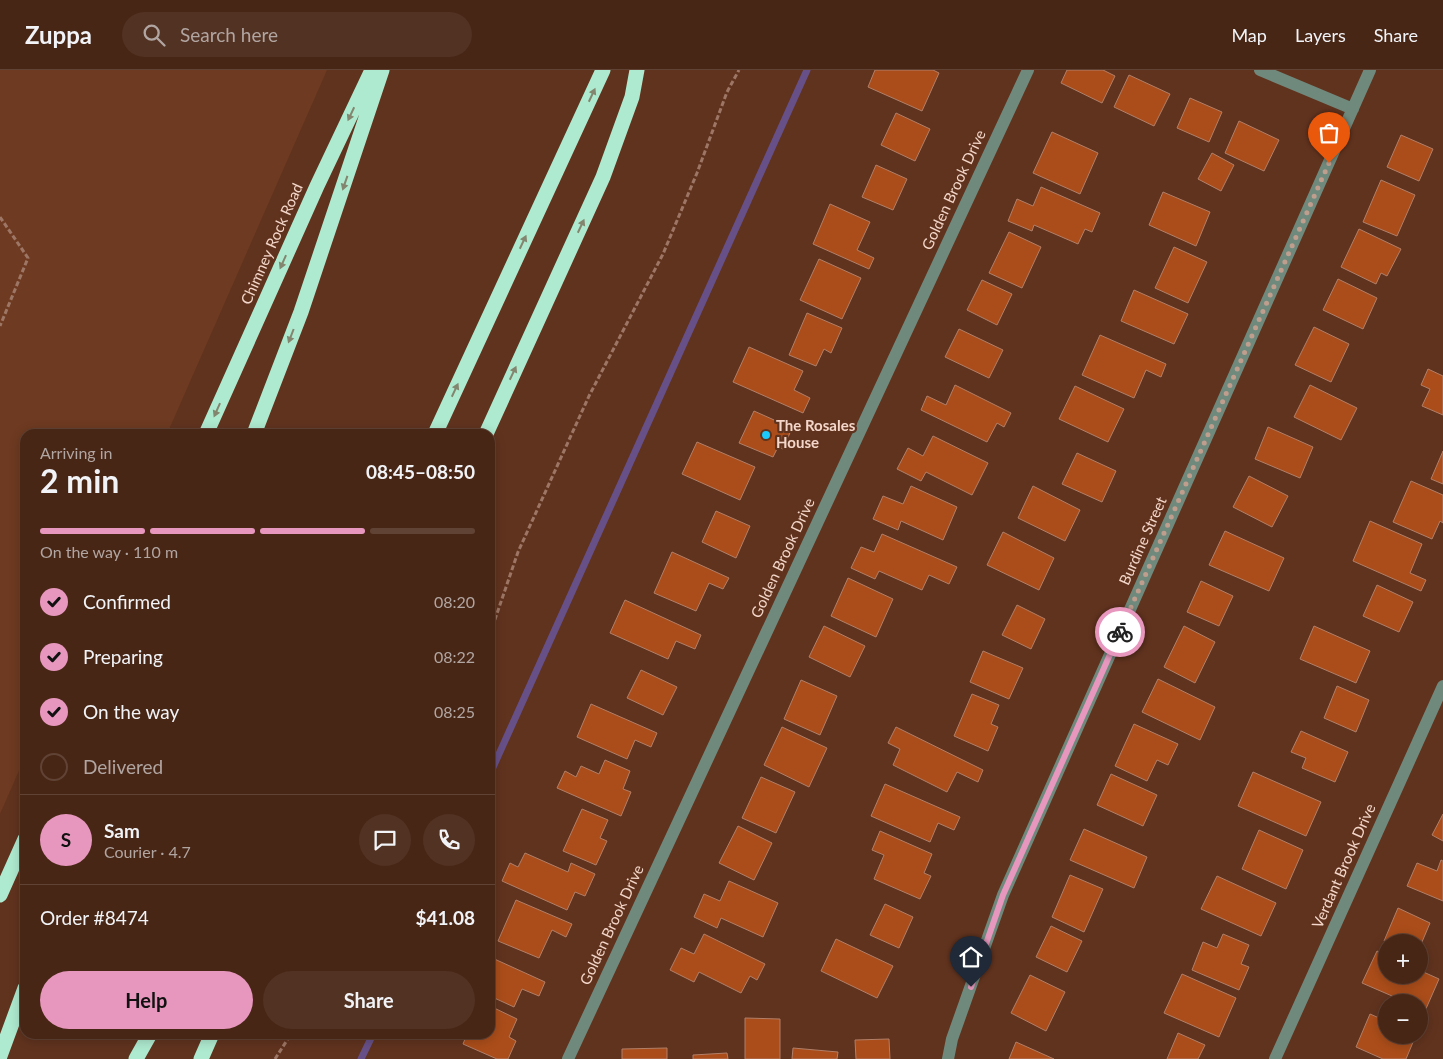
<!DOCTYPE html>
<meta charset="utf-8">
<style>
body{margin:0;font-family:Lato,sans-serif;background:#523223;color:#f1f3f6;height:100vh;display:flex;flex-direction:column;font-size:19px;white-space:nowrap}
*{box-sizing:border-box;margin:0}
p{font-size:16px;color:#b1a5a1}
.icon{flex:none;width:28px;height:28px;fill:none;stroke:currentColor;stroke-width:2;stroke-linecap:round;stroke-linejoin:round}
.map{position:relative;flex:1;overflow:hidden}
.panel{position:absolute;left:20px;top:359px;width:475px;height:610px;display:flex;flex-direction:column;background:#482616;border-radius:15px;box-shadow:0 2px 12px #0003,0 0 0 1px #604335}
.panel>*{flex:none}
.tools{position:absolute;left:1378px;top:864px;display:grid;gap:10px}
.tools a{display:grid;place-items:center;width:50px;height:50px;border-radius:50%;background:#482616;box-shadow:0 2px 12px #0003,0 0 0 1px #604335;font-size:25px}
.pin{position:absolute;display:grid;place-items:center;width:42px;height:42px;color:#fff;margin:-51px -21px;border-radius:50% 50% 50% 0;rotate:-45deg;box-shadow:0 0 5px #0007}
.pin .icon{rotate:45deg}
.courier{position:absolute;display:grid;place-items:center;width:50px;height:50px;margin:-25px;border:4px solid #e797bd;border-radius:50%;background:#fff;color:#222;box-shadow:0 1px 6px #0007}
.summary em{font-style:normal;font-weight:700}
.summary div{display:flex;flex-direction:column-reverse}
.summary{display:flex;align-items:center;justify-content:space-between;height:85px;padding:0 20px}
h1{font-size:32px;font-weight:700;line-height:38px}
.bar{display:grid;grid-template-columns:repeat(4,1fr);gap:8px 5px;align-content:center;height:60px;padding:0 20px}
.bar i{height:6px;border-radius:4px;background:#604335}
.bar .active{background:#e797bd}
.bar p{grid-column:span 4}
.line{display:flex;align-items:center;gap:12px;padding:0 20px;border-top:1px solid #604335}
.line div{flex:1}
.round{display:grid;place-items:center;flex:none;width:52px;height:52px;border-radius:26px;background:#523223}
ol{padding:0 20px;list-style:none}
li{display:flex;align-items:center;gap:15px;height:55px}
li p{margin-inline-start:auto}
li .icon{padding:5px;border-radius:50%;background:#e797bd;color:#111;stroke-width:4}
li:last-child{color:#b1a5a1}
li i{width:28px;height:28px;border:2px solid #604335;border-radius:50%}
.action{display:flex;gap:10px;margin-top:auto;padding:10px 20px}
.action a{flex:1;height:58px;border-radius:30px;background:#e797bd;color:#111;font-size:20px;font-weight:700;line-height:58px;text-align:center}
.action a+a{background:#523223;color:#f1f3f6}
header{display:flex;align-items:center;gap:30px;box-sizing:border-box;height:70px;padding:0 25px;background:#482616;border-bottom:1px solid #604335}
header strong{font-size:24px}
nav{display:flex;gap:28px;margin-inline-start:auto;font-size:18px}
.search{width:350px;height:45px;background:#523223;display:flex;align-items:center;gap:12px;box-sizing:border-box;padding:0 18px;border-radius:28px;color:#b1a5a1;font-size:19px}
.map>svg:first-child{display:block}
</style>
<header>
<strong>Zuppa</strong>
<div class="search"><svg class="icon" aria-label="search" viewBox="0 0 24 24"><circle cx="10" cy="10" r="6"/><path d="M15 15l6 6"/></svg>Search here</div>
<nav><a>Map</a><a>Layers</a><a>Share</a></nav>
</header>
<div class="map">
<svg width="1443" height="989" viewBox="0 0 1443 989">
<rect width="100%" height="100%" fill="#60331e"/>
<path fill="#6e3a21" d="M0 0H327L167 364H25V687L0 744Z"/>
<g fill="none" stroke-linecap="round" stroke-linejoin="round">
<path stroke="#675088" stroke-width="7" d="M490 704 807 0
M361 989 373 964"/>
</g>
<path fill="#ab4d1a" stroke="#b27f68" d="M875 0H933L939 3 922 41 868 17Z
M1067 0H1103L1115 6 1102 33 1061 13Z
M1129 5 1170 24 1154 56 1114 37Z
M1190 28 1222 42 1209 72 1177 58Z
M896 43 930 59 915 91 881 75Z
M1239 51 1279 70 1264 101 1225 83Z
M1052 62 1098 83 1080 124 1033 103Z
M1401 65 1433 79 1419 111 1387 97Z
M1212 83 1234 95 1221 121 1198 109Z
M876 95 907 109 893 140 862 127Z
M1381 110 1415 125 1397 166 1363 152Z
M1041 117 1100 143 1092 162 1085 159 1078 174 1034 155 1032 161 1008 151 1017 129 1033 136Z
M1163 122 1210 142 1196 176 1149 155Z
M830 134 870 152 857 180 874 188 869 199 813 174Z
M1359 159 1401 179 1387 206 1381 203 1376 214 1341 197Z
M1009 162 1041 177 1022 218 989 203Z
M1174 177 1207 192 1188 233 1155 218Z
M819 189 861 208 842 249 800 230Z
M1338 209 1377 228 1363 259 1323 240Z
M982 210 1012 224 997 255 967 240Z
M1134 220 1188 244 1174 274 1121 251Z
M807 243 842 258 831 283 824 279 816 296 789 285Z
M1314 257 1349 274 1331 312 1295 295Z
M959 259 1003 280 989 308 945 287Z
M1100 265 1166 294 1161 307 1146 300 1134 328 1082 305Z
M749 277 803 301 794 320 810 328 803 343 733 312Z
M1428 299 1443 306V345L1422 336 1430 319 1421 315Z
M955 315 1011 343 1004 357 997 353 987 372 921 340 927 326 946 335Z
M1310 315 1357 338 1341 370 1294 347Z
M1075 316 1124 339 1108 372 1059 349Z
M754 341 792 358 783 379 778 377 773 387 739 373Z
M1268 357 1313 377 1300 408 1255 389Z
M933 366 988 393 972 425 926 402 921 411 897 399 908 378 923 386Z
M697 372 755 397 740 430 682 404Z
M1443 381V414L1431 409Z
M1077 383 1116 401 1102 432 1062 414Z
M1249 406 1288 426 1272 457 1233 437Z
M1411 411 1443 425V453L1440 451 1432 469 1393 452Z
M911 416 957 437 943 470 901 451 898 460 873 449 883 426 903 434Z
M1033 416 1080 440 1065 471 1018 448Z
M716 441 750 456 736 488 702 472Z
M1370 451 1422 474 1410 503 1426 510 1421 521 1353 491Z
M1225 461 1284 488 1269 521 1209 495Z
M1003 462 1054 488 1039 520 987 495Z
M882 464 957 497 949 514 929 505 922 520 879 501 875 509 851 498 861 477 874 482Z
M672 482 729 508 723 519 709 513 696 541 654 523Z
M848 508 893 529 876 567 831 546Z
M1201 511 1233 526 1219 556 1187 542Z
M1377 515 1413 532 1399 562 1363 546Z
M625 530 701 565 695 579 676 571 668 589 610 563Z
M1017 535 1045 549 1031 579 1002 565Z
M824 556 865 576 850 607 809 587Z
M1184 556 1215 572 1195 613 1164 597Z
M1314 556 1370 581 1356 613 1300 589Z
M983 581 1023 598 1009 629 970 612Z
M641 600 677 617 663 645 627 628Z
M1158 609 1215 637 1200 670 1142 642Z
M801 610 837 626 820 665 784 649Z
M1337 616 1369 630 1356 662 1324 648Z
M972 624 999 635 991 654 998 657 988 681 954 666Z
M591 634 657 663 651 677 635 670 627 689 577 667Z
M1134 654 1178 674 1168 695 1157 690 1147 711 1115 696Z
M782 657 827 678 809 717 764 695Z
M896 657 983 700 978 712 957 702 947 722 893 695 900 679 888 673Z
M1301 661 1348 682 1335 712 1302 698 1306 688 1291 682Z
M605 690 630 701 623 719 631 722 621 746 557 718 565 701 576 707 581 696 599 704Z
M1253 702 1321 732 1306 766 1238 736Z
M1111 704 1157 725 1143 756 1097 735Z
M761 707 795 722 776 763 742 748Z
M885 714 960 747 954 760 938 753 930 772 871 746Z
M582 739 608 750 600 768 607 771 596 795 563 781Z
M1443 744V771L1432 765Z
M738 756 772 773 754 810 719 793Z
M1084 759 1147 787 1134 818 1070 790Z
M1259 760 1303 780 1286 819 1242 799Z
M880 761 932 784 924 803 931 806 920 829 874 809 884 785 872 780Z
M525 783 568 802 571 793 595 804 585 826 575 822 567 840 502 811 510 793 518 797Z
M1441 790 1443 791V831L1407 816 1417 793 1437 801Z
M1070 805 1103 819 1084 862 1052 847Z
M1217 806 1276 833 1261 866 1201 839Z
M729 811 778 833 763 867 721 848 717 858 694 847 704 824 720 831Z
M516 830 572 854 566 867 552 860 539 888 498 871Z
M885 834 913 847 899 878 870 865Z
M1398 838 1430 853 1419 879V872L1384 871Z
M1051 856 1082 871 1067 902 1036 887Z
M704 864 765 894 757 910 750 906 741 923 699 902 694 912 670 900 681 878 694 884Z
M1223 864 1249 875 1241 894 1249 897 1239 920 1192 900 1203 872 1217 878Z
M836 869 893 896 877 928 821 901Z
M1377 881 1386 885V905H1419V900L1439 909 1425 941 1419 938V932H1406L1362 913Z
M490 887 545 912 539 926 522 919 514 937 490 926Z
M1182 904 1236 928 1219 967 1164 943Z
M1030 905 1065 922 1046 961 1011 943Z
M490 936 517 949 509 967 516 971 508 989H497L463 974 467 964H490Z
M1370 944 1386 951V965H1416L1406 989H1383L1356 977Z
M745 948 780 949V989H745Z
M1178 963 1205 975 1198 989H1167Z
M889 969 890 989H856L855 970Z
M1016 972 1054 989H1009Z
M667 978V989H622V979Z
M793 978 838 982 837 989H792Z
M727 983 728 989H693V985Z"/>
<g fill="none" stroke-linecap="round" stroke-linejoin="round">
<path stroke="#9d7665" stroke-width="3" stroke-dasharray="5 2.5" stroke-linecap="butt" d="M0 147 28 188 0 256
M490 564 518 482 589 326 663 184 697 103 727 22 739 0
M275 989 291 964"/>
<path stroke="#70897d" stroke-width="12" d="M1260 0 1353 39
M568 989 1028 0
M948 989 952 969 1003 825 1370 0
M1275 989 1443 616"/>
<path stroke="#aeeacf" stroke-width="15" d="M206 364 317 116 372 0
M254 364 301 242 382 0
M435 364 603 0
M486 364 603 107 632 27 637 0
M0 825 25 769
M0 986 25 918
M136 989 150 964
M201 989 212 964"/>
</g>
<defs><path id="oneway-solid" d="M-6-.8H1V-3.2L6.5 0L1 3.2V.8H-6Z" transform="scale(1.25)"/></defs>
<g fill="#83856e">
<use href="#oneway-solid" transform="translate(592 25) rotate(-65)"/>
<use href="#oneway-solid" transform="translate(351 44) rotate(115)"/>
<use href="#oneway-solid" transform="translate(345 113) rotate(109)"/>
<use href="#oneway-solid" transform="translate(581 156) rotate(-65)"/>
<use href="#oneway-solid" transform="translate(523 172) rotate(-65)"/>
<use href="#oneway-solid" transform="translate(283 192) rotate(114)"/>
<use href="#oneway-solid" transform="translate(291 266) rotate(111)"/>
<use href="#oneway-solid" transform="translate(513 303) rotate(-65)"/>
<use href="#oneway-solid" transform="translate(455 320) rotate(-65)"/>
<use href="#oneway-solid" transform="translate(217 340) rotate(114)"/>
</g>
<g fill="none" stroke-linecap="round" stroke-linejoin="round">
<path stroke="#c09e8e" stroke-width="5" stroke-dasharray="0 9" d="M1120 562 1329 93"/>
<path stroke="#e797bd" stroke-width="6" d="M971 917 1003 825 1120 562"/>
</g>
<circle fill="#1bc9fc" stroke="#60331e" stroke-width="2" cx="766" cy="365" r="5"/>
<g text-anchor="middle" stroke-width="4.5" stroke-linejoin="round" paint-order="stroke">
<g font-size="15" fill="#f4d7ca" stroke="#60331e">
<text transform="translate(954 120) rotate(-65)" y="5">Golden Brook Drive</text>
<text transform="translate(272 174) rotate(-66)" y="5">Chimney Rock Road</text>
<text transform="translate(1143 471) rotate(-66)" y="5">Burdine Street</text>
<text transform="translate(783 488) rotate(-65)" y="5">Golden Brook Drive</text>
<text transform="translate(1344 796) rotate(-66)" y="5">Verdant Brook Drive</text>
<text transform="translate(612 855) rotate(-65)" y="5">Golden Brook Drive</text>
</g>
<g font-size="15" font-weight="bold" fill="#f4d7ca" stroke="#60331e" text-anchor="start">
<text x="776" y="361">The Rosales<tspan x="776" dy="17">House</tspan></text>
</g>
</g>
</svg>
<div class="tools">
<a>+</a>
<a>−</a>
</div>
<div class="pin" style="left:1329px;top:93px;background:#ea580c"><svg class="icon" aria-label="bag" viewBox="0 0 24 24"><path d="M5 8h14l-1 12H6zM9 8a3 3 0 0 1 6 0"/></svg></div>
<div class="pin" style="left:971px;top:917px;background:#1f2937"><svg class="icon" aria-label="home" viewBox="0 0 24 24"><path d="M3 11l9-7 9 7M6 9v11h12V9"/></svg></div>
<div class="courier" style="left:1120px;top:562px"><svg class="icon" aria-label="bike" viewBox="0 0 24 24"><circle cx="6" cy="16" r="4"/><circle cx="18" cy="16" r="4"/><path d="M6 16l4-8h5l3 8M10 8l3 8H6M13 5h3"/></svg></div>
<section class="panel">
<div class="summary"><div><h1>2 min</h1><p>Arriving in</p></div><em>08:45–08:50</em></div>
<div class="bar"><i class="active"></i><i class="active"></i><i class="active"></i><i></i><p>On the way · 110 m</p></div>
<ol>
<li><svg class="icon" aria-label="check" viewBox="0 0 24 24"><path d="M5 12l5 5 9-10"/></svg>Confirmed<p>08:20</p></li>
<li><svg class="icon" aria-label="check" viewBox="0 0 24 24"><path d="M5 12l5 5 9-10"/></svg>Preparing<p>08:22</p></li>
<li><svg class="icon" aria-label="check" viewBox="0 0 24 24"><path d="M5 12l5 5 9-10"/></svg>On the way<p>08:25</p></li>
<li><i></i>Delivered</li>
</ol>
<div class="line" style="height:90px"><b class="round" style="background:#e797bd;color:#111">S</b><div><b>Sam</b><p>Courier · 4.7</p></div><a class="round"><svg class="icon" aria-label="chat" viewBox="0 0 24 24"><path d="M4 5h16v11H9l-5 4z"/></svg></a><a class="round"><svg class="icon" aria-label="phone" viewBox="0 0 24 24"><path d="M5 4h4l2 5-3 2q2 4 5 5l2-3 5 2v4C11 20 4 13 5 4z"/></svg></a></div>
<div class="line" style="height:65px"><div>Order #8474</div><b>$41.08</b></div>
<div class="action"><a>Help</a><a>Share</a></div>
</section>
</div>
